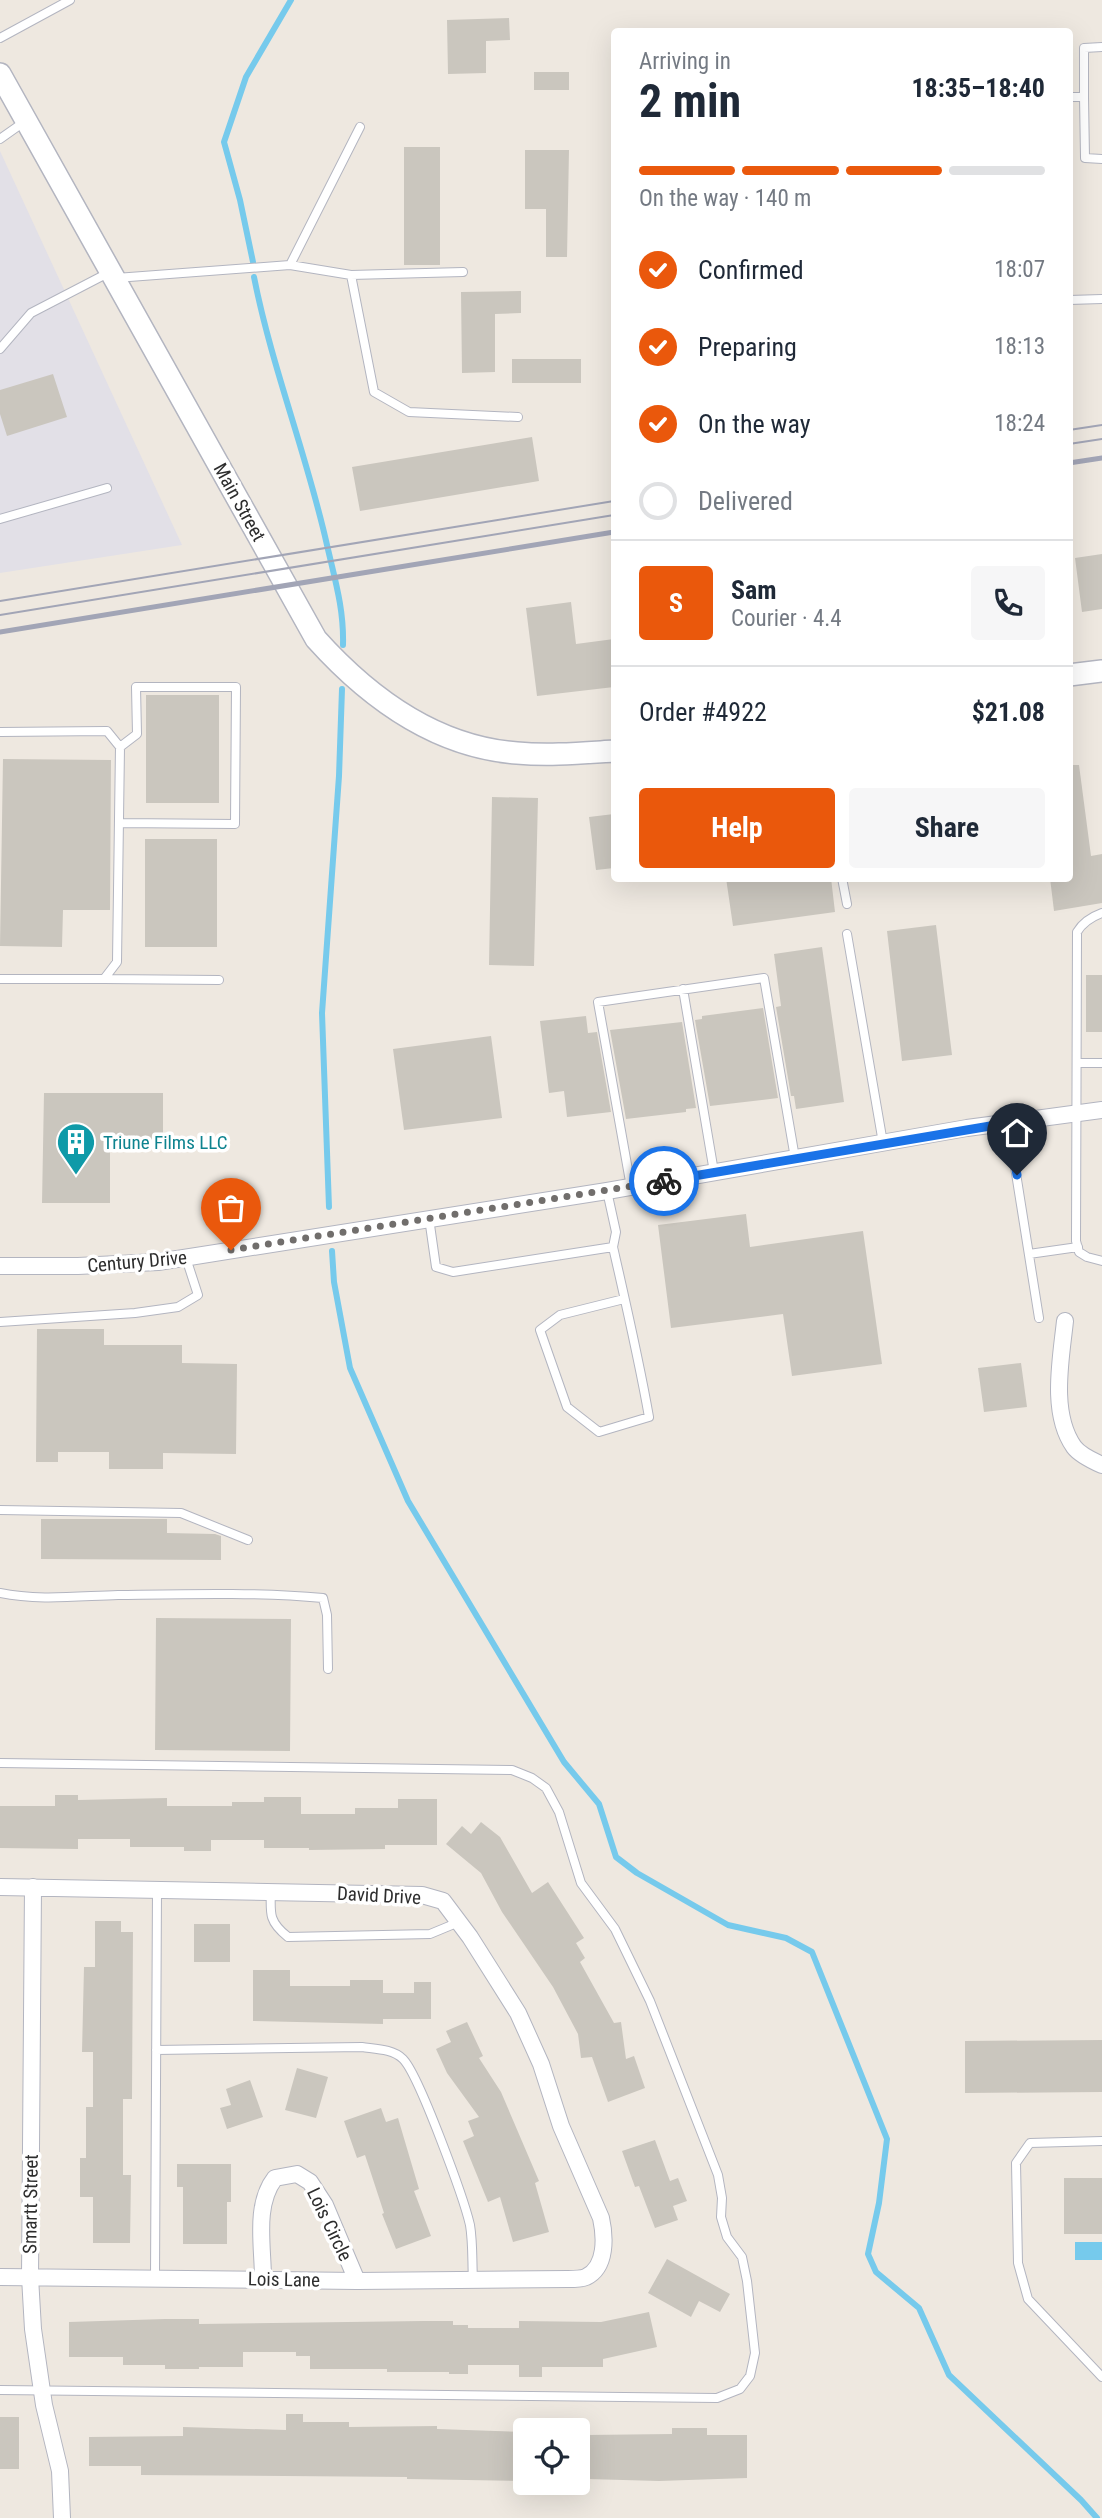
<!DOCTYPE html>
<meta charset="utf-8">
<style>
body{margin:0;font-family:"Roboto Condensed",sans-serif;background:#f6f6f7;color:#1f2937;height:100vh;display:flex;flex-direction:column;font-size:26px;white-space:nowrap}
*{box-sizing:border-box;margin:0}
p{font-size:23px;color:#747a83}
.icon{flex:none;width:38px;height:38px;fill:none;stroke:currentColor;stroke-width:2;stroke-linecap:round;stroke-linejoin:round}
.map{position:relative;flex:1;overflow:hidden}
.sheet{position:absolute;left:611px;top:28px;width:462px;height:854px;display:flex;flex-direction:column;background:#fff;border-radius:7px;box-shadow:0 7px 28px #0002}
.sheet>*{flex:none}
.tools{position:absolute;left:513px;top:2418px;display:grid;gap:14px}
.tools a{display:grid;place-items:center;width:77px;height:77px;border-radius:7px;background:#fff;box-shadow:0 7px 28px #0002;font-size:35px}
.pin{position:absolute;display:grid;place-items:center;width:60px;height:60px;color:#fff;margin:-72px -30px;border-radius:50% 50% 50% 0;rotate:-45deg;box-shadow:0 0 7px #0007}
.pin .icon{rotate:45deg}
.courier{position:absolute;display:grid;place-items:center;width:70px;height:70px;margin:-35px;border:5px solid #1a73e8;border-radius:50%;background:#fff;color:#222;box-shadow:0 2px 9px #0007}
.summary em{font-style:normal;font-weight:700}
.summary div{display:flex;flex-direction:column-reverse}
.summary{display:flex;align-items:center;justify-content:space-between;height:119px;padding:0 28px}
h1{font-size:46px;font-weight:700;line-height:52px}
.bar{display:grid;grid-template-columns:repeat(4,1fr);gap:10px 7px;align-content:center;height:84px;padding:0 28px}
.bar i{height:9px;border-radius:5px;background:#e0e1e3}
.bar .on{background:#ea580c}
.bar p{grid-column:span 4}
.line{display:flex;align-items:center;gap:18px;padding:0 28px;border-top:2px solid #e0e1e3}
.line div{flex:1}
.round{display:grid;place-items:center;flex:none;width:74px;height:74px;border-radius:7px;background:#f6f6f7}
ol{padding:0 28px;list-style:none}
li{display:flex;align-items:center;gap:21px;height:77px}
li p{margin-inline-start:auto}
li .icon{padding:7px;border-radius:50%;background:#ea580c;color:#fff;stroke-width:4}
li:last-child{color:#747a83}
li i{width:38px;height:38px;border:4px solid #e0e1e3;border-radius:50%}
.cta{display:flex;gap:14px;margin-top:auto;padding:14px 28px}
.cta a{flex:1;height:80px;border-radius:7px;background:#ea580c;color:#fff;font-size:28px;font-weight:700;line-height:80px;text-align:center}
.cta a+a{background:#f6f6f7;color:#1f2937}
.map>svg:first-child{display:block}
</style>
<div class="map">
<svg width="1102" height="2518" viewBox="0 0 1102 2518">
<rect width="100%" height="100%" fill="#eee8e0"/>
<path fill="#e2e0e7" d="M0 151 182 545 0 573Z"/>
<path fill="#76caec" d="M1075 2242H1102V2260H1075Z"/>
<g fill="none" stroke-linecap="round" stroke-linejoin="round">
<path stroke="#76caec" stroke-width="6" d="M253 262 240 200 224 142 246 77 291 0
M254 277C272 368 307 455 327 545 335 580 344 609 343 645
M329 1207 322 1013 339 776 342 689
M332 1251 334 1282 350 1368 408 1501 564 1762 599 1804 616 1857 637 1873 728 1925 786 1938 812 1952 887 2139 879 2203 868 2254 876 2272 919 2308 949 2375 1081 2500 1097 2518"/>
</g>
<path fill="#cac6be" d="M509 18 510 40 486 41V73L448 74 447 20Z
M534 72H569V90H534Z
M404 147H440V265H404Z
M525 150H569L567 257H546V209H525Z
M521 291V313L495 314V372L462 373 461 292Z
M512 359H581V383H512Z
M53 374 67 417 7 436 0 414V390Z
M532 437 539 481 360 511 352 467Z
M1102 554V609L1082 612 1075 558Z
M571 602 576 644 614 639V687L537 696 526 608Z
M146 695H219V803H146Z
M3 759 111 760 110 910H63L62 947 0 946Z
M1069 765H1079L1091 856 1102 854V903L1054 911 1050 878H1069Z
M492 797 538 798 534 966 489 965Z
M614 814V868L596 870 589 817Z
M145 839H217V947H145Z
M726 878H831L835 912 733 926Z
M936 925 952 1055 902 1061 887 931Z
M822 947 844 1102 796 1109 794 1096H791L776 1007 781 1006 774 954Z
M1086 975H1102V1032H1086Z
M763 1008 778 1098 710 1106 695 1020 702 1019V1016Z
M586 1016 588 1033 597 1032 611 1112 567 1117 564 1091 549 1093 540 1021Z
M682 1022 696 1108 686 1109V1112L626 1119 610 1030Z
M491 1036 502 1118 404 1130 393 1049Z
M44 1093H163V1144H110V1203H42Z
M746 1214 750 1247 863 1231 882 1364 792 1376 783 1314 671 1328 658 1225Z
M37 1329H104V1345H182V1363L237 1364 236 1454 163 1453V1469H109V1452H58V1462H36Z
M1021 1363 1027 1407 984 1412 978 1368Z
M41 1519H167V1533L215 1534 221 1536V1560L41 1559Z
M156 1618 291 1619 290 1751 155 1750Z
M55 1795H78V1800L167 1798V1806H232V1802H264V1797H301V1814H355V1808H398V1799H437V1845H385V1849L309 1850V1848H264V1840H211V1851H184V1847H130V1839H78V1849L0 1848V1806H55Z
M481 1822 500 1837 532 1893 548 1882 584 1938 576 1943 585 1958 580 1962 614 2023 621 2022 626 2059 634 2056 645 2088 608 2102 592 2057 581 2058 578 2034 553 1987 502 1912 481 1873 446 1844 462 1826 471 1834Z
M95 1921H121V1932H133L132 2099H123V2175H131L130 2243H93V2197H80V2158H86V2107H93V2052H82L84 1967H95Z
M194 1924H230V1962H194Z
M253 1970H290V1986H350V1980H383V1993H414V1982H431V2019H383V2024L253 2021Z
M467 2022 483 2056 479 2058 501 2092 539 2181 535 2183 549 2232 513 2242 500 2197 488 2202 463 2141 474 2136 468 2121 479 2117 447 2073 436 2049 451 2042 446 2031Z
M1102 2040V2092L965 2093V2041Z
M297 2068 328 2077 316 2118 285 2110Z
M250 2080 263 2117 227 2129 220 2108 231 2105 226 2089Z
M381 2108 386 2122 398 2118 419 2189 414 2191 431 2236 396 2249 382 2214 384 2213 365 2155 357 2158 344 2121Z
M655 2140 670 2181 678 2178 687 2201 673 2206 678 2220 655 2228 639 2186 635 2187 622 2151Z
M177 2164H231V2202H227V2244H183V2187H177Z
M1064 2178H1102V2234H1064Z
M667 2259 730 2294 720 2312 699 2301 691 2317 648 2293Z
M649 2312 657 2347 603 2359V2367H542V2377H519V2365H468V2374H449V2372H387V2369H310V2356H296V2352H243V2367H199V2369H165V2365H123V2357H69V2322L165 2319H199V2324L423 2321H453V2325H468V2328H519V2321L601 2322Z
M286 2414H303V2422H349V2427L437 2426V2429L525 2432V2481L407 2479V2477L141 2475V2466H89V2437L183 2436V2427L286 2430Z
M0 2417H19V2469H0Z
M672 2428H707V2435H747V2478L659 2481 587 2479V2435L672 2434Z"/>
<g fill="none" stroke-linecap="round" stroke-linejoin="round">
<g stroke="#b3b5c0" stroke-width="10">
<path id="service" d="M0 38 70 0
M1069 97H1084L1085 158 1102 159
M1084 97V48L1102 47
M0 139 24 122
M290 265 360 127
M351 275 463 272
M116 278 290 265 351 275 374 392 409 412 518 417
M1069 300 1102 299
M0 349 31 313 110 272
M0 519 107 488
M0 732 107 731 120 747 117 962 104 979H0
M119 823 235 824 236 687H136L137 734 120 747
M842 878 847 904
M1102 913C1091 917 1083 922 1077 932L1076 1241 1079 1252 1087 1257 1102 1261
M847 934 883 1143
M104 979 219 980
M683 989 714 1172
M1077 1063H1102
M1008 1123 1039 1318
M631 1187 598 1002 764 978 795 1158
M429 1218 436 1267 453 1272 613 1247 616 1232 607 1191
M613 1247C626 1304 639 1360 649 1417L599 1432 567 1407 540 1330 560 1315 624 1299
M1029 1254 1078 1247
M0 1322 135 1313 178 1307 198 1295 186 1258
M0 1510 181 1513 248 1540
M0 1593C37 1601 80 1596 118 1595 186 1594 256 1592 323 1598L327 1615 328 1669
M0 1763 512 1770 532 1778 546 1788 559 1812 581 1883 615 1929 650 2001 718 2175 722 2198 721 2217 727 2237 742 2257 747 2281 755 2353 750 2376 740 2389 717 2398 0 2390
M271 1891C270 1914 269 1922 288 1937L430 1934 459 1922
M156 2050 362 2047C376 2049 393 2049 403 2059 419 2075 464 2199 470 2225 473 2243 472 2262 473 2280
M1102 2141 1030 2143 1016 2163 1018 2263 1028 2299 1102 2377
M155 2278 157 1890"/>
</g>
<g stroke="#b3b5c0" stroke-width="18">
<path id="minor" d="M0 1266H78L158 1262 607 1191 967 1128 1102 1110
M1065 1321C1061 1359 1050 1413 1074 1447 1080 1455 1093 1461 1102 1465
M0 1887 422 1895 443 1901 470 1937 518 2013 541 2064 561 2126 601 2218C605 2236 607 2267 586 2277 581 2279 574 2279 568 2279L357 2281 0 2277
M33 1887 30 2277 33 2329 44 2405 60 2471 62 2518
M263 2279C263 2246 254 2205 275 2178L297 2174 310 2182 325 2205 357 2281"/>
</g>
<g stroke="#b3b5c0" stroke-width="24">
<path id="tertiary" d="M0 74 316 639C369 698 435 747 517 753 549 756 582 753 614 751
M1069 675 1102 671"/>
</g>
<use href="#service" stroke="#fff" stroke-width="8"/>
<use href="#minor" stroke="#fff" stroke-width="16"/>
<use href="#tertiary" stroke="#fff" stroke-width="21"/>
<path stroke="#a2a5b6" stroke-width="2" d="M1069 430 1102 425
M1069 444 1102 439
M0 601 614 501
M0 615 614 515"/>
<path stroke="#a2a5b6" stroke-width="5" d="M1069 463 1102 458
M0 632 614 532"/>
</g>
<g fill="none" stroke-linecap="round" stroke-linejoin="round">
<path stroke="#716e6c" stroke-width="7" stroke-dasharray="0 12.6" d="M231 1250 664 1181"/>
<path stroke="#1a73e8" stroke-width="9" d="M664 1181 1008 1123 1017 1175"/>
</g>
<defs>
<g id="building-pin" transform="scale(2.0125)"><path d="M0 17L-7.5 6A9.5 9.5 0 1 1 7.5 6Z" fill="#0f9aa8" stroke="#fff"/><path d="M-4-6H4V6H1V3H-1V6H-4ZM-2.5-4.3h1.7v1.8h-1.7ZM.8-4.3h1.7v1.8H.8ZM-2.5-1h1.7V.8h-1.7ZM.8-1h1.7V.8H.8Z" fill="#fff"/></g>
</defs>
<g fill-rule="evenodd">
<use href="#building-pin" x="76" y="1142"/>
</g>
<g text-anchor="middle" stroke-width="7" stroke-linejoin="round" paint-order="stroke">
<g font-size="19" fill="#2d2d2d" stroke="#fff">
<text transform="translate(240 502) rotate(61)" y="7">Main Street</text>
<text transform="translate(137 1261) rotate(-5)" y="7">Century Drive</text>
<text transform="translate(379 1895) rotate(3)" y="7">David Drive</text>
<text transform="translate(30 2204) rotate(-89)" y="7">Smartt Street</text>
<text transform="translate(330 2224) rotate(64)" y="7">Lois Circle</text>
<text transform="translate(284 2279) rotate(1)" y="7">Lois Lane</text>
</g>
<g font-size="19" fill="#0d838f" stroke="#fff" text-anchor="start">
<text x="103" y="1149">Triune Films LLC</text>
</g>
</g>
</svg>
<div class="tools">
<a><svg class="icon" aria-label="locate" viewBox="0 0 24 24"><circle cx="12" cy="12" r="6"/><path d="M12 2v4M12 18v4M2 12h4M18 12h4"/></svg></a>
</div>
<div class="pin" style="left:231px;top:1250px;background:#ea580c"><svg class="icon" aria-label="bag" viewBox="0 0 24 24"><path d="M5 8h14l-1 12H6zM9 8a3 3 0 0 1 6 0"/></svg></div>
<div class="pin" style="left:1017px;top:1175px;background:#1f2937"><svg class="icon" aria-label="home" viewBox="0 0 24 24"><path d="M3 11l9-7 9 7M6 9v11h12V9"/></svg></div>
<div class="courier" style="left:664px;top:1181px"><svg class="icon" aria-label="bike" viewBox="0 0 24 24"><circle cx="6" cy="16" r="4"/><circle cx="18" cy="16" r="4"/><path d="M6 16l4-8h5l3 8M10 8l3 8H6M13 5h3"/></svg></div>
<section class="sheet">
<div class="summary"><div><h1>2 min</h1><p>Arriving in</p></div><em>18:35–18:40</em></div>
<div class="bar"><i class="on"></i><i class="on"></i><i class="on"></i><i></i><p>On the way · 140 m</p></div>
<ol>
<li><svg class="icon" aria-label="check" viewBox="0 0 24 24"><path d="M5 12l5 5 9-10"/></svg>Confirmed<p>18:07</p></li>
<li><svg class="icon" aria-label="check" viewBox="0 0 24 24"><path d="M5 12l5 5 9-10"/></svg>Preparing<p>18:13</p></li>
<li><svg class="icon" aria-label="check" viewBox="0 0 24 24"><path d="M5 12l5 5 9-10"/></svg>On the way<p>18:24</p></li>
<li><i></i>Delivered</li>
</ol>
<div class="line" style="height:126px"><b class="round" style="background:#ea580c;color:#fff">S</b><div><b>Sam</b><p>Courier · 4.4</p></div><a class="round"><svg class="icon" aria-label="phone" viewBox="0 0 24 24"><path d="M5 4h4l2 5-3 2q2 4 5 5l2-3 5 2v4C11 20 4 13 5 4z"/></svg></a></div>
<div class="line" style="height:91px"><div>Order #4922</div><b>$21.08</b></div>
<div class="cta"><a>Help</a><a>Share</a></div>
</section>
</div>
